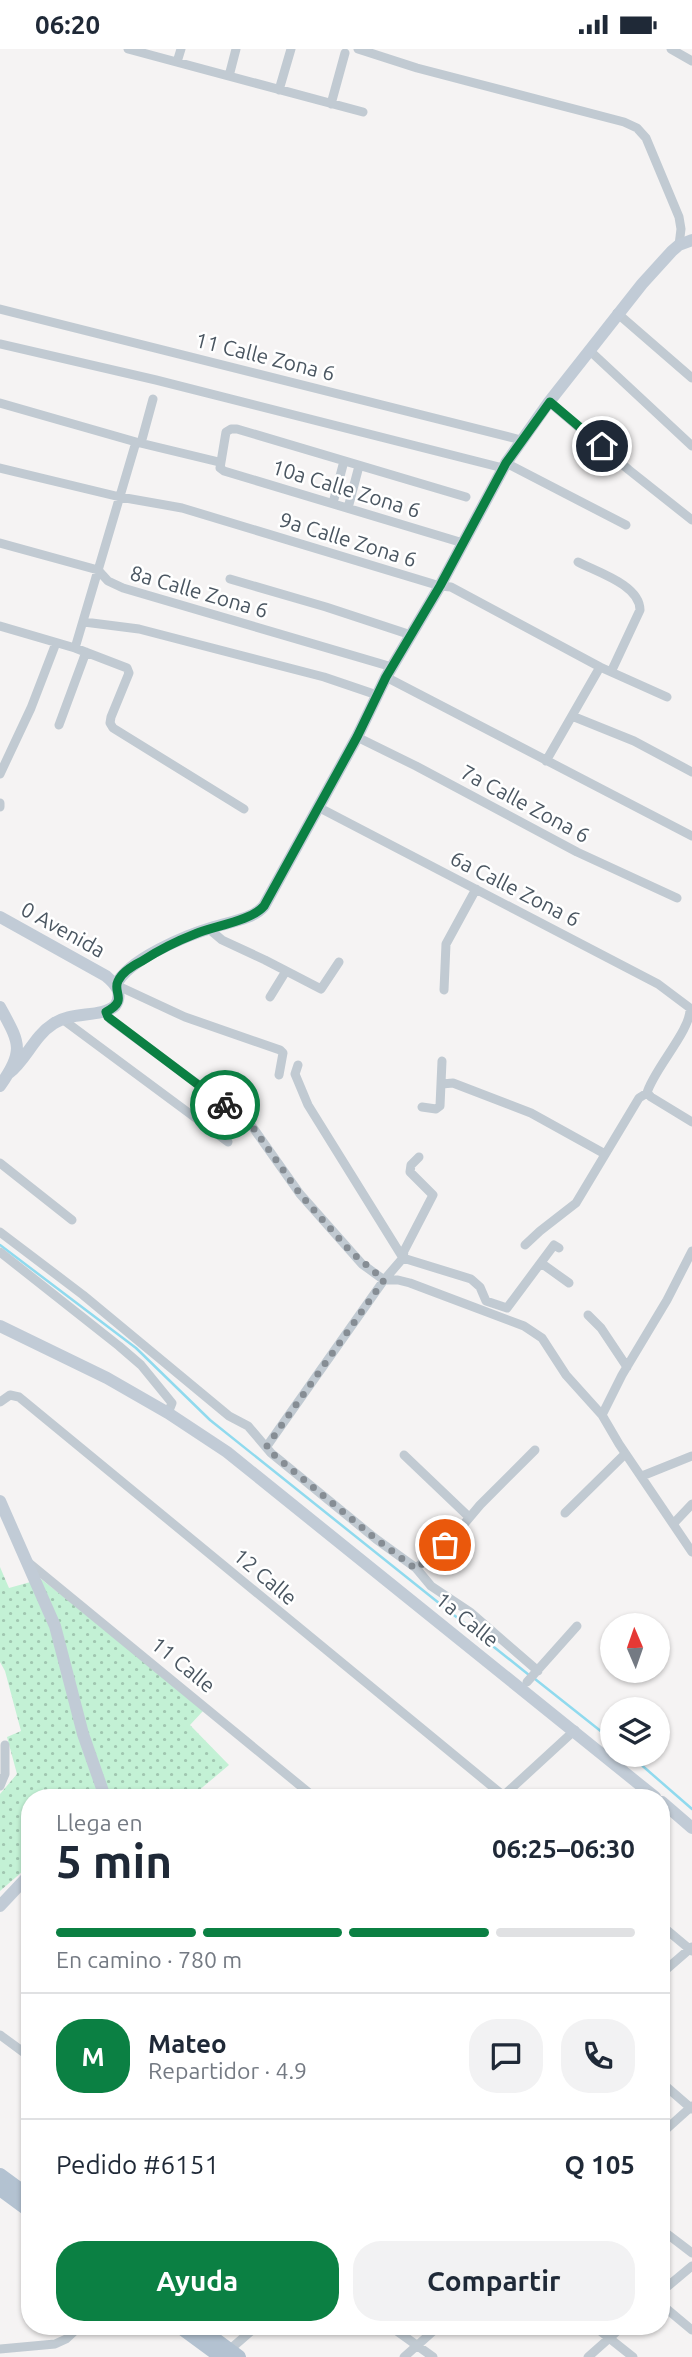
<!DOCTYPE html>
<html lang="es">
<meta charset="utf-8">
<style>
body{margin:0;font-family:Ubuntu,sans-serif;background:#f2f2f3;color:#1f2937;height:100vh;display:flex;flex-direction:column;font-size:26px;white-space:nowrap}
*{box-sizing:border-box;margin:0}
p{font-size:23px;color:#747a83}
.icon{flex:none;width:38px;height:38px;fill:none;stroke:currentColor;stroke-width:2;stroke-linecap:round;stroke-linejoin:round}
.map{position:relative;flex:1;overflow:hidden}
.side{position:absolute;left:21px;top:1740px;width:649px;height:546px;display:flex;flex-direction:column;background:#fff;border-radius:28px;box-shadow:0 2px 5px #0004}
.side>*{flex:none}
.needle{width:46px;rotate:358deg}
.buttons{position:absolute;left:600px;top:1564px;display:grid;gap:14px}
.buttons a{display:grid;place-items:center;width:70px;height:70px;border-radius:50%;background:#fff;box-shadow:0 2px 5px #0004;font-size:35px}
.pin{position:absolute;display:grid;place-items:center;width:60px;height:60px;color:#fff;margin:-30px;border:4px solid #fff;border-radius:50%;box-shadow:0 2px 7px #0007}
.courier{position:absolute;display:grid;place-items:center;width:70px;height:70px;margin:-35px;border:5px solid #0b8043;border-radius:50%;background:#fff;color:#222;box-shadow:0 2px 9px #0007}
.head em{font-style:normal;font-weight:700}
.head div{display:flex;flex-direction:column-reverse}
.head{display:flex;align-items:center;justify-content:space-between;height:119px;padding:0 35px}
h1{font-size:46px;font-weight:700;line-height:52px}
.bar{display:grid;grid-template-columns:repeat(4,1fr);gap:10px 7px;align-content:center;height:84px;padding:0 35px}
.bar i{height:9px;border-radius:5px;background:#e0e1e3}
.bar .active{background:#0b8043}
.bar p{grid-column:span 4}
.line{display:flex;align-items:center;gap:18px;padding:0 35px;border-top:2px solid #e0e1e3}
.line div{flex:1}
.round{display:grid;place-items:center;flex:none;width:74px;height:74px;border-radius:28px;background:#f2f2f3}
.button{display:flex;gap:14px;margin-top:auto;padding:14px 35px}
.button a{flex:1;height:80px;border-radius:28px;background:#0b8043;color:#fff;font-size:28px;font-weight:700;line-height:80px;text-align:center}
.button a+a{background:#f2f2f3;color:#1f2937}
.status{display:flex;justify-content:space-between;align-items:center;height:49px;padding:0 35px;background:#fff;direction:ltr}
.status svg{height:19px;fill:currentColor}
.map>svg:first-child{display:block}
</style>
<div class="status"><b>06:20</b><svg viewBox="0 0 49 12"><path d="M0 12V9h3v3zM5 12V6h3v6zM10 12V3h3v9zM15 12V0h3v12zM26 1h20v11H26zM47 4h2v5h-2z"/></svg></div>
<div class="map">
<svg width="692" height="2308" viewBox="0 0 692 2308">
<defs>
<pattern id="park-dots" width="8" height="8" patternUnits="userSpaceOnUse" patternTransform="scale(1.75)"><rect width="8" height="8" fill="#c3f1d5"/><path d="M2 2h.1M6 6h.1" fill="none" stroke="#a0c6b0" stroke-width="1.8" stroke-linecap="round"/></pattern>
</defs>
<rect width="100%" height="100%" fill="#f5f3f3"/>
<path fill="url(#park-dots)" d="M0 1518 9 1539 41 1530 143 1610 203 1662 190 1676 229 1716 191 1748H30V1816L0 1842V1745L17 1725 7 1688 21 1682 5 1622 0 1613Z"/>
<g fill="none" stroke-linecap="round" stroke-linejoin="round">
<path stroke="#90daee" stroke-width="2.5" d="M0 1196 136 1299 210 1371 529 1626
M535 1630 612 1691
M630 1706 692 1760"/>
<path stroke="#c1cad2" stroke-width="9" d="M128 0 363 63
M358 0 417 19 624 73 637 79 646 89 679 168 681 180 679 196
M671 0 692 12
M177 13 181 0
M229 27 236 0
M279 41 291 0
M331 55 345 4
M0 260 521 391
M617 264 692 329
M0 295 156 331 503 419
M589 301 692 397
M549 353 629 421 692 471
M0 354 136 393 219 413
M141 394 153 350
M506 414 626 476
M0 419 120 448 182 459 440 537 451 538 600 618 667 648
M333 454 344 412
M348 459 359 417
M0 494 98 521 108 532 123 539 392 618
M463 494 224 422 220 419 226 383 231 380H237L466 448
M578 513C597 523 640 536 640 561L611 623
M230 530 326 558 411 586
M84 573 139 580 324 628 377 646
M0 577 75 599 127 619 129 624 111 668 110 674 113 679 244 760
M75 599 136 393
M386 628 692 787
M572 667 634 692 692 723
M59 676 86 603
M357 688 416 717 577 803 677 849
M546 712 600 618
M0 725 31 659 56 594
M0 754V758
M318 758 658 935 690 959C692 980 653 1021 647 1044L639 1049 576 1154 540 1182 525 1196
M209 880 222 891 265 911 321 940 339 913
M116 936 185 968 280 1001 283 1004 279 1026
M444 941 446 895 476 840
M270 948 286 922
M106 963 111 971 249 1073 300 1145 362 1215 384 1231H398L410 1234 524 1277 542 1289 566 1326 602 1366 619 1395 692 1503
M62 970 228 1093
M298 1016 295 1025 308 1056 403 1209 471 1230 480 1238 486 1252 507 1259 554 1196 559 1199
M442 1035 453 1034 531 1064 605 1105
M647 1044 651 1048 692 1073
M422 1058 436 1060 440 1057 442 1012
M0 1114 72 1171
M0 1183 83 1246 229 1367 248 1377 271 1404 376 1490 416 1519 431 1537 470 1563 538 1622
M0 1203 119 1297 141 1316 172 1354 168 1364
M541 1214 569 1234
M588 1266 601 1279 627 1318
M0 1353 10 1346 19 1348 505 1748
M602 1366 622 1326 667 1251 692 1202
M267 1397 384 1231 403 1209 404 1202 433 1146 410 1123 411 1116 419 1108
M404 1406 469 1468
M642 1427 692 1407
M565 1464 625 1405
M674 1474 692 1455
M29 1514 314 1748
M416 1519 449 1493 480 1456 535 1401
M527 1633 577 1577
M0 1737 5 1725V1696
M502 1748 575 1681
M662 1877 692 1902
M662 1924 692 1898
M28 1956 30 1957
M0 1986 30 2008
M662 2034 692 2060
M662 2084 692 2057
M662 2181 692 2204
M662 2242 692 2217
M662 2256 692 2281
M390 2277 433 2308
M594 2277 633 2308
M0 2300 55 2295 66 2290 80 2277
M228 2302 257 2277
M404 2308 439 2277
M588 2308 623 2277"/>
<path stroke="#c1cbd6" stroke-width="12" d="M0 868 106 927C117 936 123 945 115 957 100 969 71 962 53 975 34 987 26 1011 9 1024
M116 936C128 910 187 886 214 878 230 873 253 870 264 857L357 688 386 628 440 537 506 414 549 353 642 235 672 202 679 196 692 191
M0 958C20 995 25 1000 0 1037
M0 1277 107 1329 168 1364 227 1403 655 1748
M0 1452 55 1577 83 1685 105 1748
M662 1753 692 1779
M0 1857 30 1825"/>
<path stroke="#b3c2d1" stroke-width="14" d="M0 2126 30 2148
M0 2140 30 2162
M179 2277 221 2308
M197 2277 239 2308"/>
</g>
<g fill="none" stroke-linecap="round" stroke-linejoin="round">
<path stroke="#868d94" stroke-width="7" stroke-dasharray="0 12.6" d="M225 1056 252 1077 300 1145 350 1202 384 1231 267 1397 268 1401 376 1490 416 1520 445 1496"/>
<path stroke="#0b8043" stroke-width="9" d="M225 1056 108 968 106 963C129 951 112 944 118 932 122 923 134 916 142 912 159 901 177 892 195 885 214 877 251 872 264 857L357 688 386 628 440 537 506 414 550 353 602 397"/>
</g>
<g text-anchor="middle" stroke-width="5" stroke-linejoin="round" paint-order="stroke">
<g font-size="21" fill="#4a5661" stroke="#fff">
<text transform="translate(265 308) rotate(14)" y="7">11 Calle Zona 6</text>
<text transform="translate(346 440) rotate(17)" y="7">10a Calle Zona 6</text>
<text transform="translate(348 491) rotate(17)" y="7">9a Calle Zona 6</text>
<text transform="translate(199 543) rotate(16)" y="7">8a Calle Zona 6</text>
<text transform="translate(525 755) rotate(28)" y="7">7a Calle Zona 6</text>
<text transform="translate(515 840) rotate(27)" y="7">6a Calle Zona 6</text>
<text transform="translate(63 881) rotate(29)" y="7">0 Avenida</text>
<text transform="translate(265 1528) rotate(40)" y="7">12 Calle</text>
<text transform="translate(467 1571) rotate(39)" y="7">1a Calle</text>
<text transform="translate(183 1616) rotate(39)" y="7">11 Calle</text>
</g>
</g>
</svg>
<div class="buttons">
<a><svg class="needle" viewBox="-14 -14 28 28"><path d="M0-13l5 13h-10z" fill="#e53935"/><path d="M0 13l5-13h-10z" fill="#747a83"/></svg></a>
<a><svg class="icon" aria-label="layers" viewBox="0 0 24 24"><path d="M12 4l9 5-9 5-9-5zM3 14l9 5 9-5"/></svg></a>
</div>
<div class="pin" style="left:445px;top:1496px;background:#ea580c"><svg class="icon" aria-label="bag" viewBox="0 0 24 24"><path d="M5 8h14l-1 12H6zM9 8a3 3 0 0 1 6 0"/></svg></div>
<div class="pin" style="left:602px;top:397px;background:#1f2937"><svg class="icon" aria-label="home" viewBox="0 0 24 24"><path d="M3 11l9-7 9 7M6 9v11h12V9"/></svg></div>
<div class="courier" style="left:225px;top:1056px"><svg class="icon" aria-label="bike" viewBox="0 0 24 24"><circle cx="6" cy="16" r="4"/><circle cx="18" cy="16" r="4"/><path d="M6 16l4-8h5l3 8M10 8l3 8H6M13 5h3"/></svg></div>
<section class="side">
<div class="head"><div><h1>5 min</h1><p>Llega en</p></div><em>06:25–06:30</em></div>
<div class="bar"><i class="active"></i><i class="active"></i><i class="active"></i><i></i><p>En camino · 780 m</p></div>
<div class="line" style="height:126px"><b class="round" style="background:#0b8043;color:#fff">M</b><div><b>Mateo</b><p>Repartidor · 4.9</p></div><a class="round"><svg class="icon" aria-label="chat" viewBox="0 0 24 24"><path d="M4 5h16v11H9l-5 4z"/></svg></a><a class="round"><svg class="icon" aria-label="phone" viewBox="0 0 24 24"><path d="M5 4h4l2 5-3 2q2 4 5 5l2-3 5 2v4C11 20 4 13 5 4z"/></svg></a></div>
<div class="line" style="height:91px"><div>Pedido #6151</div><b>Q 105</b></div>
<div class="button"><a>Ayuda</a><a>Compartir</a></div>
</section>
</div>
